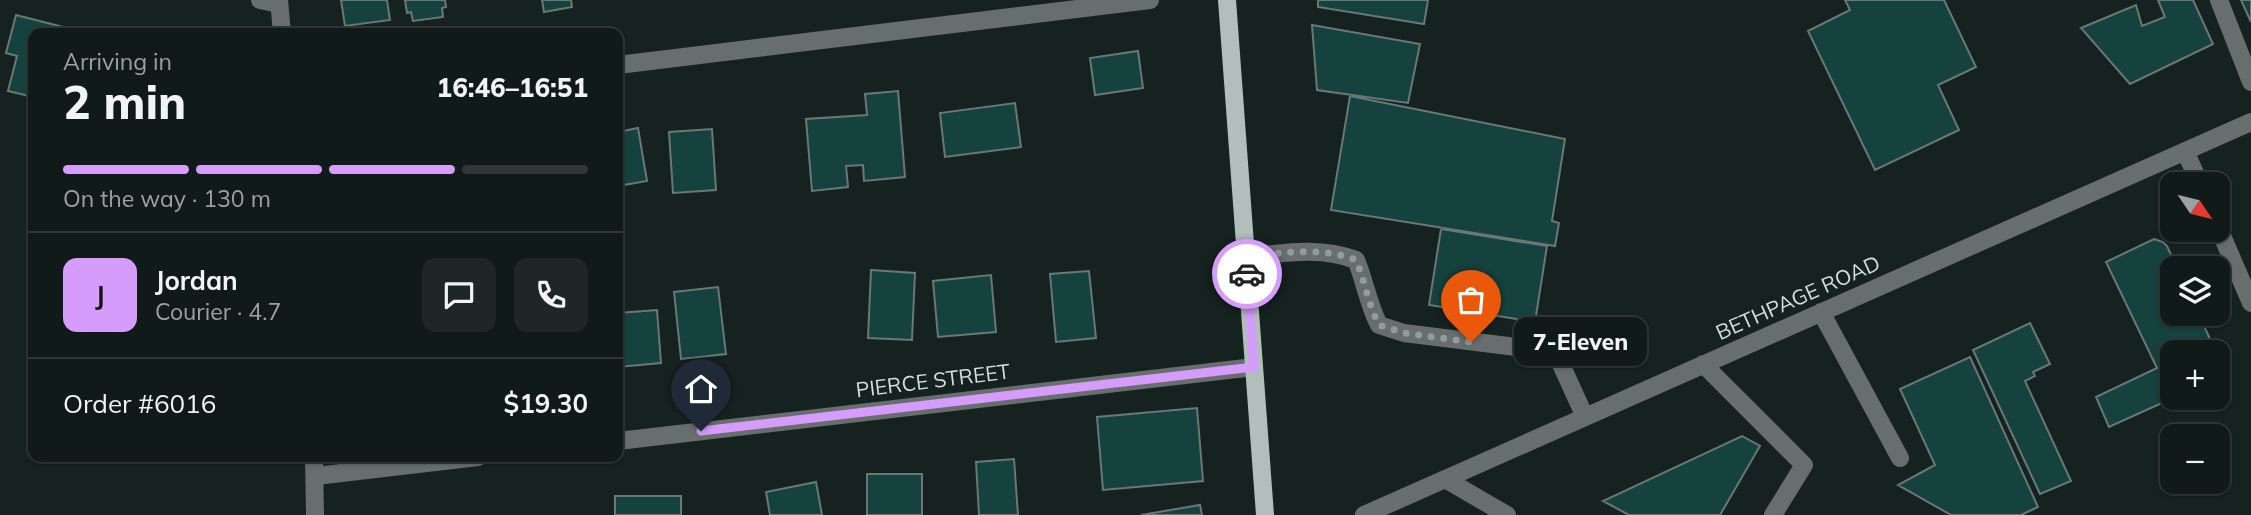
<!DOCTYPE html>
<meta charset="utf-8">
<style>
body{margin:0;font-family:Mulish,sans-serif;background:#1e2725;color:#f1f3f6;height:100vh;display:flex;flex-direction:column;font-size:26px;white-space:nowrap}
*{box-sizing:border-box;margin:0}
p{font-size:23px;color:#9ca1a2}
.icon{flex:none;width:38px;height:38px;fill:none;stroke:currentColor;stroke-width:2;stroke-linecap:round;stroke-linejoin:round}
.map{position:relative;flex:1;overflow:hidden}
.details{position:absolute;left:28px;top:28px;width:595px;height:434px;display:flex;flex-direction:column;background:#101a18;border-radius:14px;box-shadow:0 2px 5px #0004,0 0 0 2px #303837}
.details>*{flex:none}
.needle{width:46px;rotate:125deg}
.controls{position:absolute;left:2160px;top:172px;display:grid;gap:14px}
.controls a{display:grid;place-items:center;width:70px;height:70px;border-radius:14px;background:#101a18;box-shadow:0 2px 5px #0004,0 0 0 2px #303837;font-size:35px}
.pin{position:absolute;display:grid;place-items:center;width:60px;height:60px;color:#fff;margin:-72px -30px;border-radius:50% 50% 50% 0;rotate:-45deg;box-shadow:0 0 7px #0007}
.pin .icon{rotate:45deg}
.courier{position:absolute;display:grid;place-items:center;width:70px;height:70px;margin:-35px;border:5px solid #d59cfb;border-radius:50%;background:#fff;color:#222;box-shadow:0 2px 9px #0007}
.bubble{position:absolute;height:49px;border-radius:14px;background:#101a18;box-shadow:0 2px 5px #0004,0 0 0 2px #303837;font-size:23px;font-weight:800;line-height:49px;text-align:center}
.head em{font-style:normal;font-weight:800}
.head div{display:flex;flex-direction:column-reverse}
.head{display:flex;align-items:center;justify-content:space-between;height:119px;padding:0 35px}
h1{font-size:46px;font-weight:800;line-height:52px}
.bar{display:grid;grid-template-columns:repeat(4,1fr);gap:10px 7px;align-content:center;height:84px;padding:0 35px}
.bar i{height:9px;border-radius:5px;background:#303837}
.bar .on{background:#d59cfb}
.bar p{grid-column:span 4}
.line{display:flex;align-items:center;gap:18px;padding:0 35px;border-top:2px solid #303837}
.line div{flex:1}
.round{display:grid;place-items:center;flex:none;width:74px;height:74px;border-radius:14px;background:#1e2725}
.map>svg:first-child{display:block}
</style>
<div class="map">
<svg width="2251" height="515" viewBox="0 0 2251 515">
<rect width="100%" height="100%" fill="#152220"/>
<path fill="#15423e" stroke="#697876" stroke-width="2" d="M341 0H387L390 20 345 26Z
M405 0H445L446 7 442 8 443 17 413 21 411 12 407 13Z
M542 0H571L572 7 544 12Z
M1318 0H1428L1424 24 1318 7Z
M1845 0H1944L1976 67 1938 85 1959 130 1875 170 1808 31 1850 10Z
M2158 0H2193L2213 44 2130 84 2081 28 2136 5 2142 26 2165 17Z
M2241 0H2251V22Z
M16 15 67 28 65 33H33V97L8 91 17 56 6 53Z
M1312 25 1420 44 1408 103 1317 90Z
M1138 51 1143 88 1095 95 1090 58Z
M898 91 905 177 864 181 863 165 846 166 848 187 812 191 806 119 867 115 865 94Z
M1350 96 1565 139 1552 221 1559 223 1555 246 1331 210Z
M1015 103 1021 147 945 157 940 113Z
M638 128 647 181 618 186V132Z
M712 129 716 190 673 193 669 132Z
M1441 229 1547 246 1535 322 1429 305Z
M2154 239 2163 242 2167 246 2177 268H2172V313H2198L2216 352H2172V397H2175L2109 427 2096 397 2157 368 2106 262Z
M871 270 915 273 912 340 868 338Z
M1089 271 1096 338 1056 342 1050 274Z
M991 275 996 332 938 337 933 281Z
M718 287 726 354 681 359 674 292Z
M657 310 661 363 618 367V313Z
M2030 323 2050 364 2033 372 2035 376 2025 381 2071 481 2040 494 1973 350Z
M2217 354 2226 374 2217 378Z
M1970 357 2038 507 2021 515H1951L1898 485 1935 465 1900 389Z
M1197 408 1203 481 1103 490 1097 417Z
M1742 436 1760 446 1720 515H1629L1603 501Z
M1014 459 1018 515H979L976 462Z
M867 474H922V515H867Z
M816 482 822 515H770L766 492Z
M615 496H681V515H615Z
M1200 505 1202 515H1141Z"/>
<g fill="none" stroke-linecap="round" stroke-linejoin="round">
<path stroke="#676e6d" stroke-width="18" d="M260 0 279 4
M279 0 282 33
M2219 0 2251 82
M618 65 1150 0
M2185 151 2200 184
M2217 224 2251 303
M1245 257C1283 253 1320 246 1356 260 1365 281 1368 304 1379 325L1404 333 1516 347 1547 354 1560 362 1585 417
M1821 312 1900 458
M1703 364 1804 465 1773 515
M618 441 1254 367
M314 457 315 515
M316 476 478 457
M1445 479 1507 515
M1364 515 2251 122"/>
<path stroke="#b1bebc" stroke-width="18" d="M1227 0 1265 515"/>
</g>
<g fill="none" stroke-linecap="round" stroke-linejoin="round">
<path stroke="#929c9b" stroke-width="7" stroke-dasharray="0 12.6" d="M1247 274 1245 257C1283 253 1320 246 1356 260 1365 281 1368 304 1379 325L1404 333 1471 342"/>
<path stroke="#d59cfb" stroke-width="9" d="M701 431 1254 367 1247 274"/>
</g>
<g text-anchor="middle" stroke-width="7" stroke-linejoin="round" paint-order="stroke">
<g font-size="21" fill="#d6dedd" stroke="#152220">
<text transform="translate(1798 298) rotate(-24)" y="7">BETHPAGE ROAD</text>
<text transform="translate(933 381) rotate(-7)" y="7">PIERCE STREET</text>
</g>
</g>
</svg>
<div class="controls">
<a><svg class="needle" viewBox="-14 -14 28 28"><path d="M0-13l5 13h-10z" fill="#e53935"/><path d="M0 13l5-13h-10z" fill="#9ca1a2"/></svg></a>
<a><svg class="icon" aria-label="layers" viewBox="0 0 24 24"><path d="M12 4l9 5-9 5-9-5zM3 14l9 5 9-5"/></svg></a>
<a>+</a>
<a>−</a>
</div>
<div class="pin" style="left:1471px;top:342px;background:#ea580c"><svg class="icon" aria-label="bag" viewBox="0 0 24 24"><path d="M5 8h14l-1 12H6zM9 8a3 3 0 0 1 6 0"/></svg></div>
<div class="pin" style="left:701px;top:431px;background:#1f2937"><svg class="icon" aria-label="home" viewBox="0 0 24 24"><path d="M3 11l9-7 9 7M6 9v11h12V9"/></svg></div>
<div class="courier" style="left:1247px;top:274px"><svg class="icon" aria-label="car" viewBox="0 0 24 24"><path d="M5 17H2v-5l4-1 3-4h7l3 4 3 1v5h-3M9 17h6M6 11h13"/><circle cx="7" cy="17" r="2"/><circle cx="17" cy="17" r="2"/></svg></div>
<div class="bubble" style="left:1514px;top:317px;width:133px">7-Eleven</div>
<section class="details">
<div class="head"><div><h1>2 min</h1><p>Arriving in</p></div><em>16:46–16:51</em></div>
<div class="bar"><i class="on"></i><i class="on"></i><i class="on"></i><i></i><p>On the way · 130 m</p></div>
<div class="line" style="height:126px"><b class="round" style="background:#d59cfb;color:#111">J</b><div><b>Jordan</b><p>Courier · 4.7</p></div><a class="round"><svg class="icon" aria-label="chat" viewBox="0 0 24 24"><path d="M4 5h16v11H9l-5 4z"/></svg></a><a class="round"><svg class="icon" aria-label="phone" viewBox="0 0 24 24"><path d="M5 4h4l2 5-3 2q2 4 5 5l2-3 5 2v4C11 20 4 13 5 4z"/></svg></a></div>
<div class="line" style="height:91px"><div>Order #6016</div><b>$19.30</b></div>
</section>
</div>
